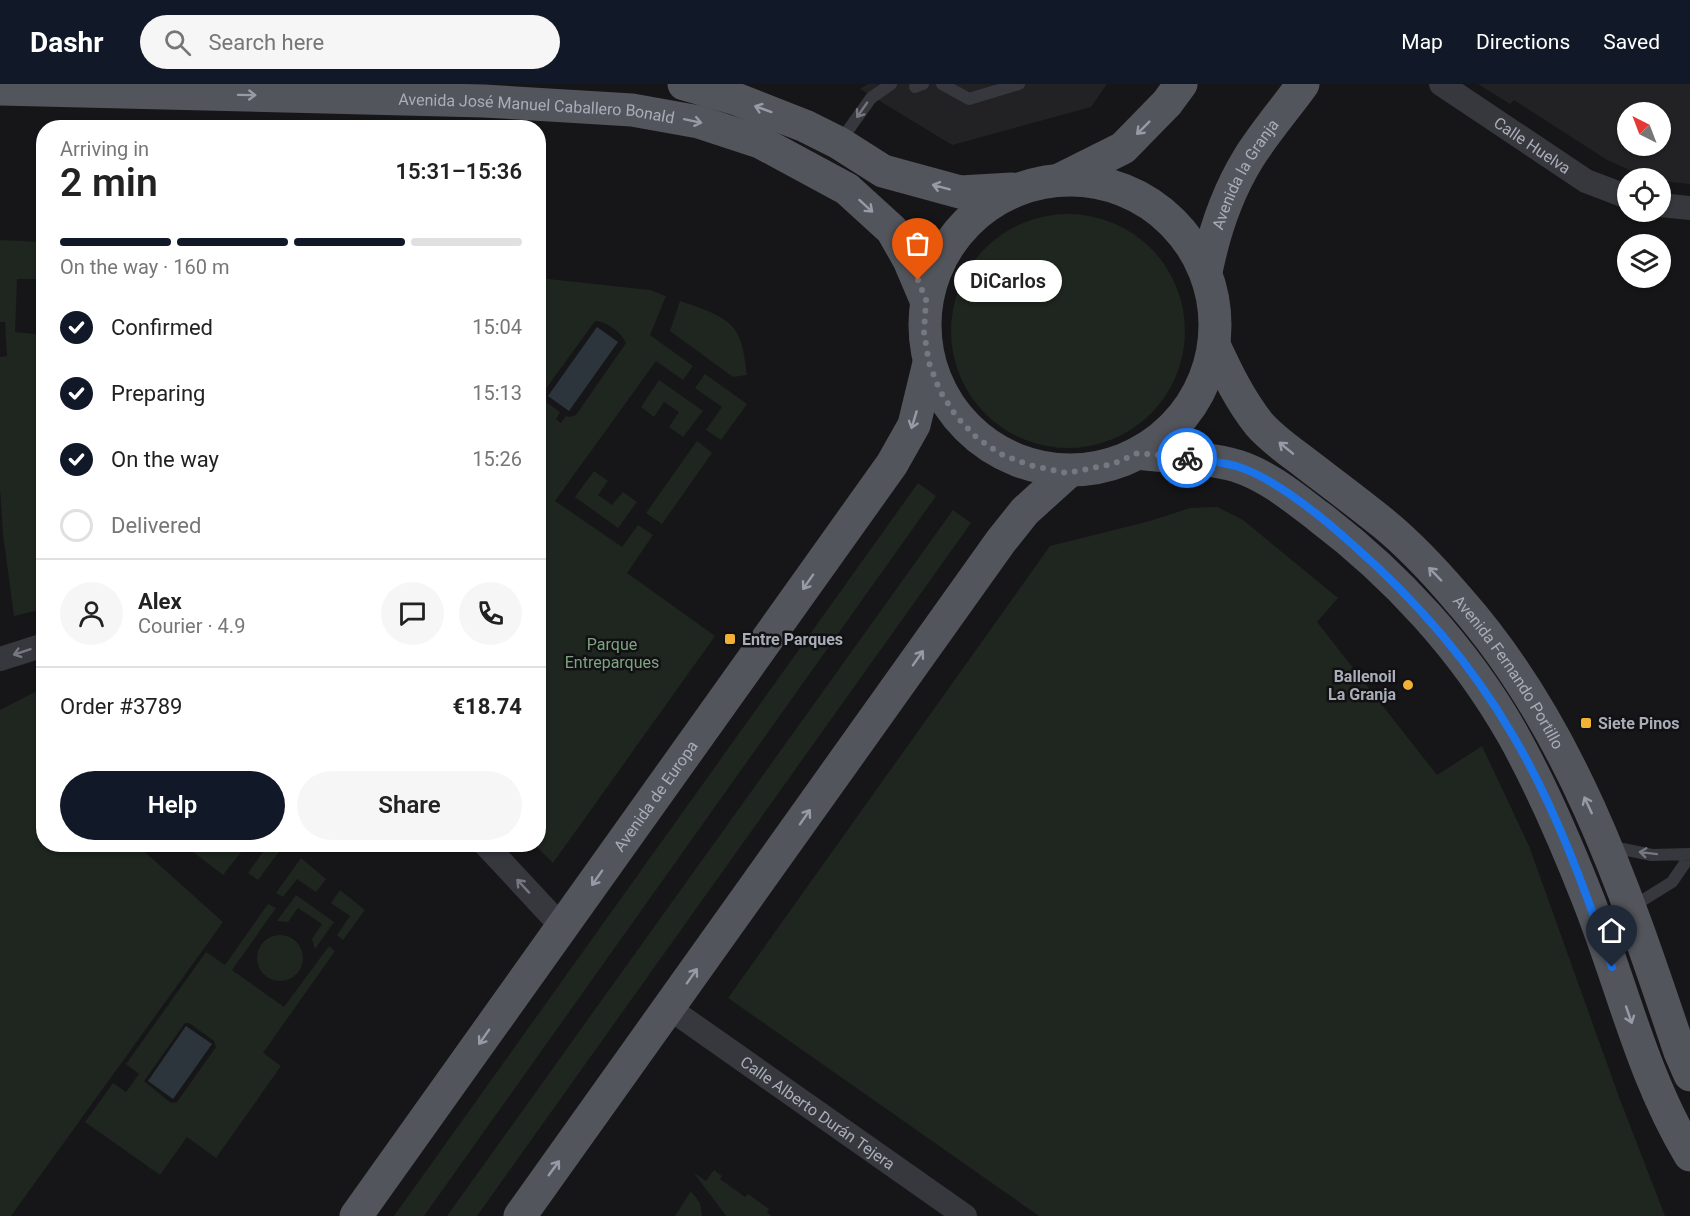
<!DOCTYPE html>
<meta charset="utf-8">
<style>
body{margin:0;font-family:Roboto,sans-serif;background:#f6f6f6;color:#222;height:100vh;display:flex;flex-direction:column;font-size:22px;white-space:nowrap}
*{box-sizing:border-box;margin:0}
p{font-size:20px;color:#767676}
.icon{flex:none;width:33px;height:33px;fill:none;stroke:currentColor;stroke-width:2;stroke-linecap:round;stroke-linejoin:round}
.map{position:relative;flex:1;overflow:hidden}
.details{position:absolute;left:36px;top:36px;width:510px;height:732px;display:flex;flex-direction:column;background:#fff;border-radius:24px;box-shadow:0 2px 4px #0004}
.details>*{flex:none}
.needle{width:39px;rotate:318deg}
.tools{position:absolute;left:1617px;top:18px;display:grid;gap:12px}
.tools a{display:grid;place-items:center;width:54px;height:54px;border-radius:50%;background:#fff;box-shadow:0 2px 4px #0004;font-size:30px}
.pin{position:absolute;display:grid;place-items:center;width:51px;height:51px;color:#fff;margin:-62px -26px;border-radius:50% 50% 50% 0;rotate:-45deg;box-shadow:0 0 6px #0007}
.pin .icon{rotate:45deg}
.courier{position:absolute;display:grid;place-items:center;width:60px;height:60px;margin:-30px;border:4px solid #1a73e8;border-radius:50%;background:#fff;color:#222;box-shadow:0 2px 8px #0007}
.bubble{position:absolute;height:42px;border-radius:21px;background:#fff;box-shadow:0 2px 4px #0004;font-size:20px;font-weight:600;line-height:42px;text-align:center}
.head em{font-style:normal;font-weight:600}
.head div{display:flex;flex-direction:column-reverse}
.head{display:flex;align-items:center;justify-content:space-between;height:102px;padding:0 24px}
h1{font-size:39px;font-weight:600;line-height:45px}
.bar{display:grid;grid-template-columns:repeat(4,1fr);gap:9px 6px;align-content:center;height:72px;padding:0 24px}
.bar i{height:8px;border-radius:4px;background:#e0e0e0}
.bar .active{background:#111827}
.bar p{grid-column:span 4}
.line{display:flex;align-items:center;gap:15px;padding:0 24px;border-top:2px solid #e0e0e0}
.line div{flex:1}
.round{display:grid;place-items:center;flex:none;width:63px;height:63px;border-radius:32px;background:#f6f6f6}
ol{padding:0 24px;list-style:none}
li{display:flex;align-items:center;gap:18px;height:66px}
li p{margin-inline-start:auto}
li .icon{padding:6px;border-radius:50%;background:#111827;color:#fff;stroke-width:4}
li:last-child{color:#767676}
li i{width:33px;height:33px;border:3px solid #e0e0e0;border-radius:50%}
.primary-button{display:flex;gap:12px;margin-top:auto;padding:12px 24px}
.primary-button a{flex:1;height:69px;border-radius:36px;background:#111827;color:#fff;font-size:24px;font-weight:600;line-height:69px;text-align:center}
.primary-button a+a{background:#f6f6f6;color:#222}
header{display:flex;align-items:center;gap:36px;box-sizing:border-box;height:84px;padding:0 30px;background:#111827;color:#fff}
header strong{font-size:28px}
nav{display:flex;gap:33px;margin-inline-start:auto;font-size:21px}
.search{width:420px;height:54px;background:#f6f6f6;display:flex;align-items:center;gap:15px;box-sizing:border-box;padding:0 21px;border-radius:33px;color:#767676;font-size:22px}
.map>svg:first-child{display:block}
</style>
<header>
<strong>Dashr</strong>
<div class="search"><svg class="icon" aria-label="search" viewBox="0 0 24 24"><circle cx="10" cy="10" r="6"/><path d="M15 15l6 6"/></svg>Search here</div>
<nav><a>Map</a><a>Directions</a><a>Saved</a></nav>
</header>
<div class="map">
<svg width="1690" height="1132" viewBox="0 0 1690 1132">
<rect width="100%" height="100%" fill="#161618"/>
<path fill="#222225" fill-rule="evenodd" d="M868 0H1107L1091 23 952 61 860 5Z
M1478 0H1690V100L1661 97 1660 94H1647L1607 76 1514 16 1510 20ZM1628 28H1660V62H1628Z"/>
<path fill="#1e261f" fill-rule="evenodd" d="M951 247a117 117 0 1 1 234 0a117 117 0 1 1-234 0Z
M0 156 44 158 43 192H38V195H17L15 248 36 250V253L43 254V525L14 532 3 450 0 405V273L7 272 5 238H0Z
M539 194 650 206 666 212 650 251 693 282 683 296 656 277 555 417 622 463 638 441 653 451 627 489 715 552 553 779 535 761 538 760ZM595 237C606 237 622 249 626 259L576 331 570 333 566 332 561 339 556 335 560 328 546 318 542 310Z
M680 217C700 224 731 232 739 253 744 265 745 278 747 291L733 293 670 247Z
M705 290 747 320 721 356 706 346 722 323 695 304Z
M659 296 703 327 683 353 669 343 679 328 664 318 654 333 641 323Z
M697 357 712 369 662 440 646 429Z
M594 387 608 397 598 411 612 421 623 408 637 418 618 444 575 413Z
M918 399 936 412 424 1132H394Z
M1217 423 1243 436 1338 514 1317 538 1437 691 1482 662 1529 762 1619 1013 1665 1132H1039L728 914 1050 462 1150 437 1190 424Z
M953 426 971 439 477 1132H447Z
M43 604 44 760 137 761 223 838 11 1132H0V626Z
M184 761H247L223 791Z
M268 761H284L258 796 248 789Z
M301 774 326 795 316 808 297 795 283 813 276 809Z
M340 806 365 826 343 856 337 851 350 832 331 819Z
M296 811 334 838 315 865 312 855 322 840 298 824 288 838 277 837Z
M268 820 276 824 232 886 284 923 329 862 335 867 263 969 281 982 216 1074 187 1053 160 1091 85 1038 113 999 126 1008 139 990 126 980 206 868 225 881ZM185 939H189L214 957 216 963 177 1018 171 1019 144 997Z
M257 874a23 23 0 1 1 46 0a23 23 0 1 1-46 0Z
M714 1086 722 1092 720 1095 745 1113 748 1110 769 1125 767 1129 772 1132H726L694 1089 706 1097Z
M691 1107 700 1119 702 1132H675Z"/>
<path fill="#2c353c" d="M597 243 618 258 569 327 548 312Z
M186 942 212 960 173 1015 148 997Z"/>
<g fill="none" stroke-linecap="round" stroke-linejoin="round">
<path stroke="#37383d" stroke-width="12" d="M942 0 969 15 1019 0
M915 3 923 0
M839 59 871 14 891 0
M1608 762 1652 771 1690 770
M1632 823 1672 798 1690 772"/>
<g stroke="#37383d" stroke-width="24">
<path id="s1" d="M1441 0 1586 97 1628 113"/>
<path d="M1660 121 1690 124"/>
<path d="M0 575 44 561"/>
<path d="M485 760 562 843"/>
<path id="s2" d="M669 924 965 1132"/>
</g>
<g stroke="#53555c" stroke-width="33">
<path d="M684 0 736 15 805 42 839 59 883 87 960 108 1012 105"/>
<path id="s3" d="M0 5 484 17 632 26 699 38 760 58 847 105 892 146 909 176 926 216"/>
<path d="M1061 95 1123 64 1167 19 1181 0"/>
<circle cx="1070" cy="241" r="145"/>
<path id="s4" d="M1206 188C1214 148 1226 111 1248 75 1264 49 1285 25 1303 0"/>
<path id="s5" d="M1214 261C1227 289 1240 316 1259 340 1271 354 1288 366 1304 378 1330 398 1357 418 1383 439 1410 461 1436 489 1459 516 1573 645 1626 808 1680 968L1690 991"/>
<path d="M1138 369C1171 373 1206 373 1237 382 1268 392 1293 413 1318 432 1395 490 1465 566 1513 651 1542 703 1566 759 1588 815 1622 901 1642 991 1690 1071"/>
<path id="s6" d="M356 1132 892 380 914 341 929 279"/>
<path d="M520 1132 1001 457 1025 427 1067 389"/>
</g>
</g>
<defs><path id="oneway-shaft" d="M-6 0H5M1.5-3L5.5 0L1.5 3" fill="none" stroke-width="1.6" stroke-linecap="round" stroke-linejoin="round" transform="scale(1.5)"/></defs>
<g stroke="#979ba6">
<use href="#oneway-shaft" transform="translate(247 11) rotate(1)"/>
<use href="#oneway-shaft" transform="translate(763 25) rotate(-160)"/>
<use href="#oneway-shaft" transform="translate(693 37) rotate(12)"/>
<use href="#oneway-shaft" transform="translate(1143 44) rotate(135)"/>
<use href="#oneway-shaft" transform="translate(941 103) rotate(-165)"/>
<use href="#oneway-shaft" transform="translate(866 122) rotate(42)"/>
<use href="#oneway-shaft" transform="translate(914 336) rotate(107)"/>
<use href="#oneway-shaft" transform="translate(1286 364) rotate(-141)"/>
<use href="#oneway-shaft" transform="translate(1435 490) rotate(-134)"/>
<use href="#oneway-shaft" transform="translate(808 498) rotate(125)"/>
<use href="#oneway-shaft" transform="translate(918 574) rotate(-55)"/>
<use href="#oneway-shaft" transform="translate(1588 721) rotate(-115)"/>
<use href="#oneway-shaft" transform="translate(805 733) rotate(-55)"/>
<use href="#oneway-shaft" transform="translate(597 794) rotate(125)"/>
<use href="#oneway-shaft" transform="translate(692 892) rotate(-55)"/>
<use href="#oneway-shaft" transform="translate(1629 931) rotate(71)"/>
<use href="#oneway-shaft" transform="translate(484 953) rotate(125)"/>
<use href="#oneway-shaft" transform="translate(554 1084) rotate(-54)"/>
</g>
<g stroke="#757881">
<use href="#oneway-shaft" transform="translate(862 26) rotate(125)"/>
<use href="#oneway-shaft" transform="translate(22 568) rotate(162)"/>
<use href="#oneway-shaft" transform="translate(1648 769) rotate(-173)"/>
<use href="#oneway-shaft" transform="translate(523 802) rotate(-133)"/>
</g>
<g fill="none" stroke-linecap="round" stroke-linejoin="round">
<path stroke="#757880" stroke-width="6" stroke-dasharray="0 10.8" d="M918 196 926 216 924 248 929 279 940 307 956 332 977 354 1001 370 1029 381 1067 389 1113 380 1138 369 1187 374"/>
<path stroke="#1a73e8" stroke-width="8" d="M1187 374C1204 376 1220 378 1236 382 1275 394 1322 433 1352 460 1415 515 1470 578 1512 650 1555 722 1584 803 1612 883"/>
</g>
<g fill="#f2b134" stroke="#111113" stroke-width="2">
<rect x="724" y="549" width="12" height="12" rx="3"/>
<circle cx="1408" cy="601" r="6"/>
<rect x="1580" y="633" width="12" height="12" rx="3"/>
</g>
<g text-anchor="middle" stroke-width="5" stroke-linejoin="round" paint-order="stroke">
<g font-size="16" fill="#a8adb8" stroke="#111113">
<text dy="6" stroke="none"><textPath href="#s3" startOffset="537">Avenida José Manuel Caballero Bonald</textPath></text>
<text dy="6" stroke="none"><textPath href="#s1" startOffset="110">Calle Huelva</textPath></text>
<text dy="6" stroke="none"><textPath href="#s4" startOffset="106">Avenida la Granja</textPath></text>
<text dy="6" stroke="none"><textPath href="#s5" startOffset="446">Avenida Fernando Portillo</textPath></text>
<text dy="6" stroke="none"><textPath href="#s6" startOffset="516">Avenida de Europa</textPath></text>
<text dy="6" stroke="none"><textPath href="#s2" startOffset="182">Calle Alberto Durán Tejera</textPath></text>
</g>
<g font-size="16" font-weight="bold" fill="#a8adb8" stroke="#111113" text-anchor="start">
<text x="742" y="561">Entre Parques</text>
<text x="1396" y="598" text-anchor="end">Ballenoil<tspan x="1396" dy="18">La Granja</tspan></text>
<text x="1598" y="645">Siete Pinos</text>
</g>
<g font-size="16" fill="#7fa381" stroke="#111113">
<text x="612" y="566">Parque<tspan x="612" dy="18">Entreparques</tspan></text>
</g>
</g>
</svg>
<div class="tools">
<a><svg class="needle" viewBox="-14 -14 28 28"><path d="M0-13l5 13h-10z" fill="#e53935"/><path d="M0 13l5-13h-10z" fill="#767676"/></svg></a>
<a><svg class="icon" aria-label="locate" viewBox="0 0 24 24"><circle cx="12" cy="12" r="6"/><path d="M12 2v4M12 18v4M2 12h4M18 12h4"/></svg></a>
<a><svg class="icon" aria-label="layers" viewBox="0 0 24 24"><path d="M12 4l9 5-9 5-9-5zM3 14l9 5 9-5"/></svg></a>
</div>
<div class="pin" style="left:918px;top:196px;background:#ea580c"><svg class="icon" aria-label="bag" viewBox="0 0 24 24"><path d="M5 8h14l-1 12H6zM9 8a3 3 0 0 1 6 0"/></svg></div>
<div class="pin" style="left:1612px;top:883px;background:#1f2937"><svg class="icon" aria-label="home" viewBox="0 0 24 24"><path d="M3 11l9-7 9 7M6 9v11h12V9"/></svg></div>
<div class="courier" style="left:1187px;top:374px"><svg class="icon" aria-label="bike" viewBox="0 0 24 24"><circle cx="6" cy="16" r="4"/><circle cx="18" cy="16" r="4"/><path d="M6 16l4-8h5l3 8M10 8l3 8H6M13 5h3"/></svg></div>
<div class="bubble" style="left:954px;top:176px;width:108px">DiCarlos</div>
<section class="details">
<div class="head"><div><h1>2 min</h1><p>Arriving in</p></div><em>15:31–15:36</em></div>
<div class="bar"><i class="active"></i><i class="active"></i><i class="active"></i><i></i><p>On the way · 160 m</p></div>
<ol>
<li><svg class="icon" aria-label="check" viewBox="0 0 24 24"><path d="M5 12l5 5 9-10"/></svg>Confirmed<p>15:04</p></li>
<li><svg class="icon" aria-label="check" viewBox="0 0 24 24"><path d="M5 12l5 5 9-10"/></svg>Preparing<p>15:13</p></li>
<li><svg class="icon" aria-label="check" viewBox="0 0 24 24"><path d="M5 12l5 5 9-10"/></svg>On the way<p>15:26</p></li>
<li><i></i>Delivered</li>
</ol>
<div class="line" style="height:108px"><a class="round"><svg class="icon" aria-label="person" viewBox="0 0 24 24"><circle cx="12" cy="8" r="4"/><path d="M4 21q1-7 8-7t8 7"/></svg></a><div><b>Alex</b><p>Courier · 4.9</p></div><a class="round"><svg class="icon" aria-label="chat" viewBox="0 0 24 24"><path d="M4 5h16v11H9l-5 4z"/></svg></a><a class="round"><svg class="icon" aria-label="phone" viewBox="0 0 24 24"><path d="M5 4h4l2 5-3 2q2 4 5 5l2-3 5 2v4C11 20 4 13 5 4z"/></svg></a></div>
<div class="line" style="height:78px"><div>Order #3789</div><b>€18.74</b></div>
<div class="primary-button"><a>Help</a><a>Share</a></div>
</section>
</div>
